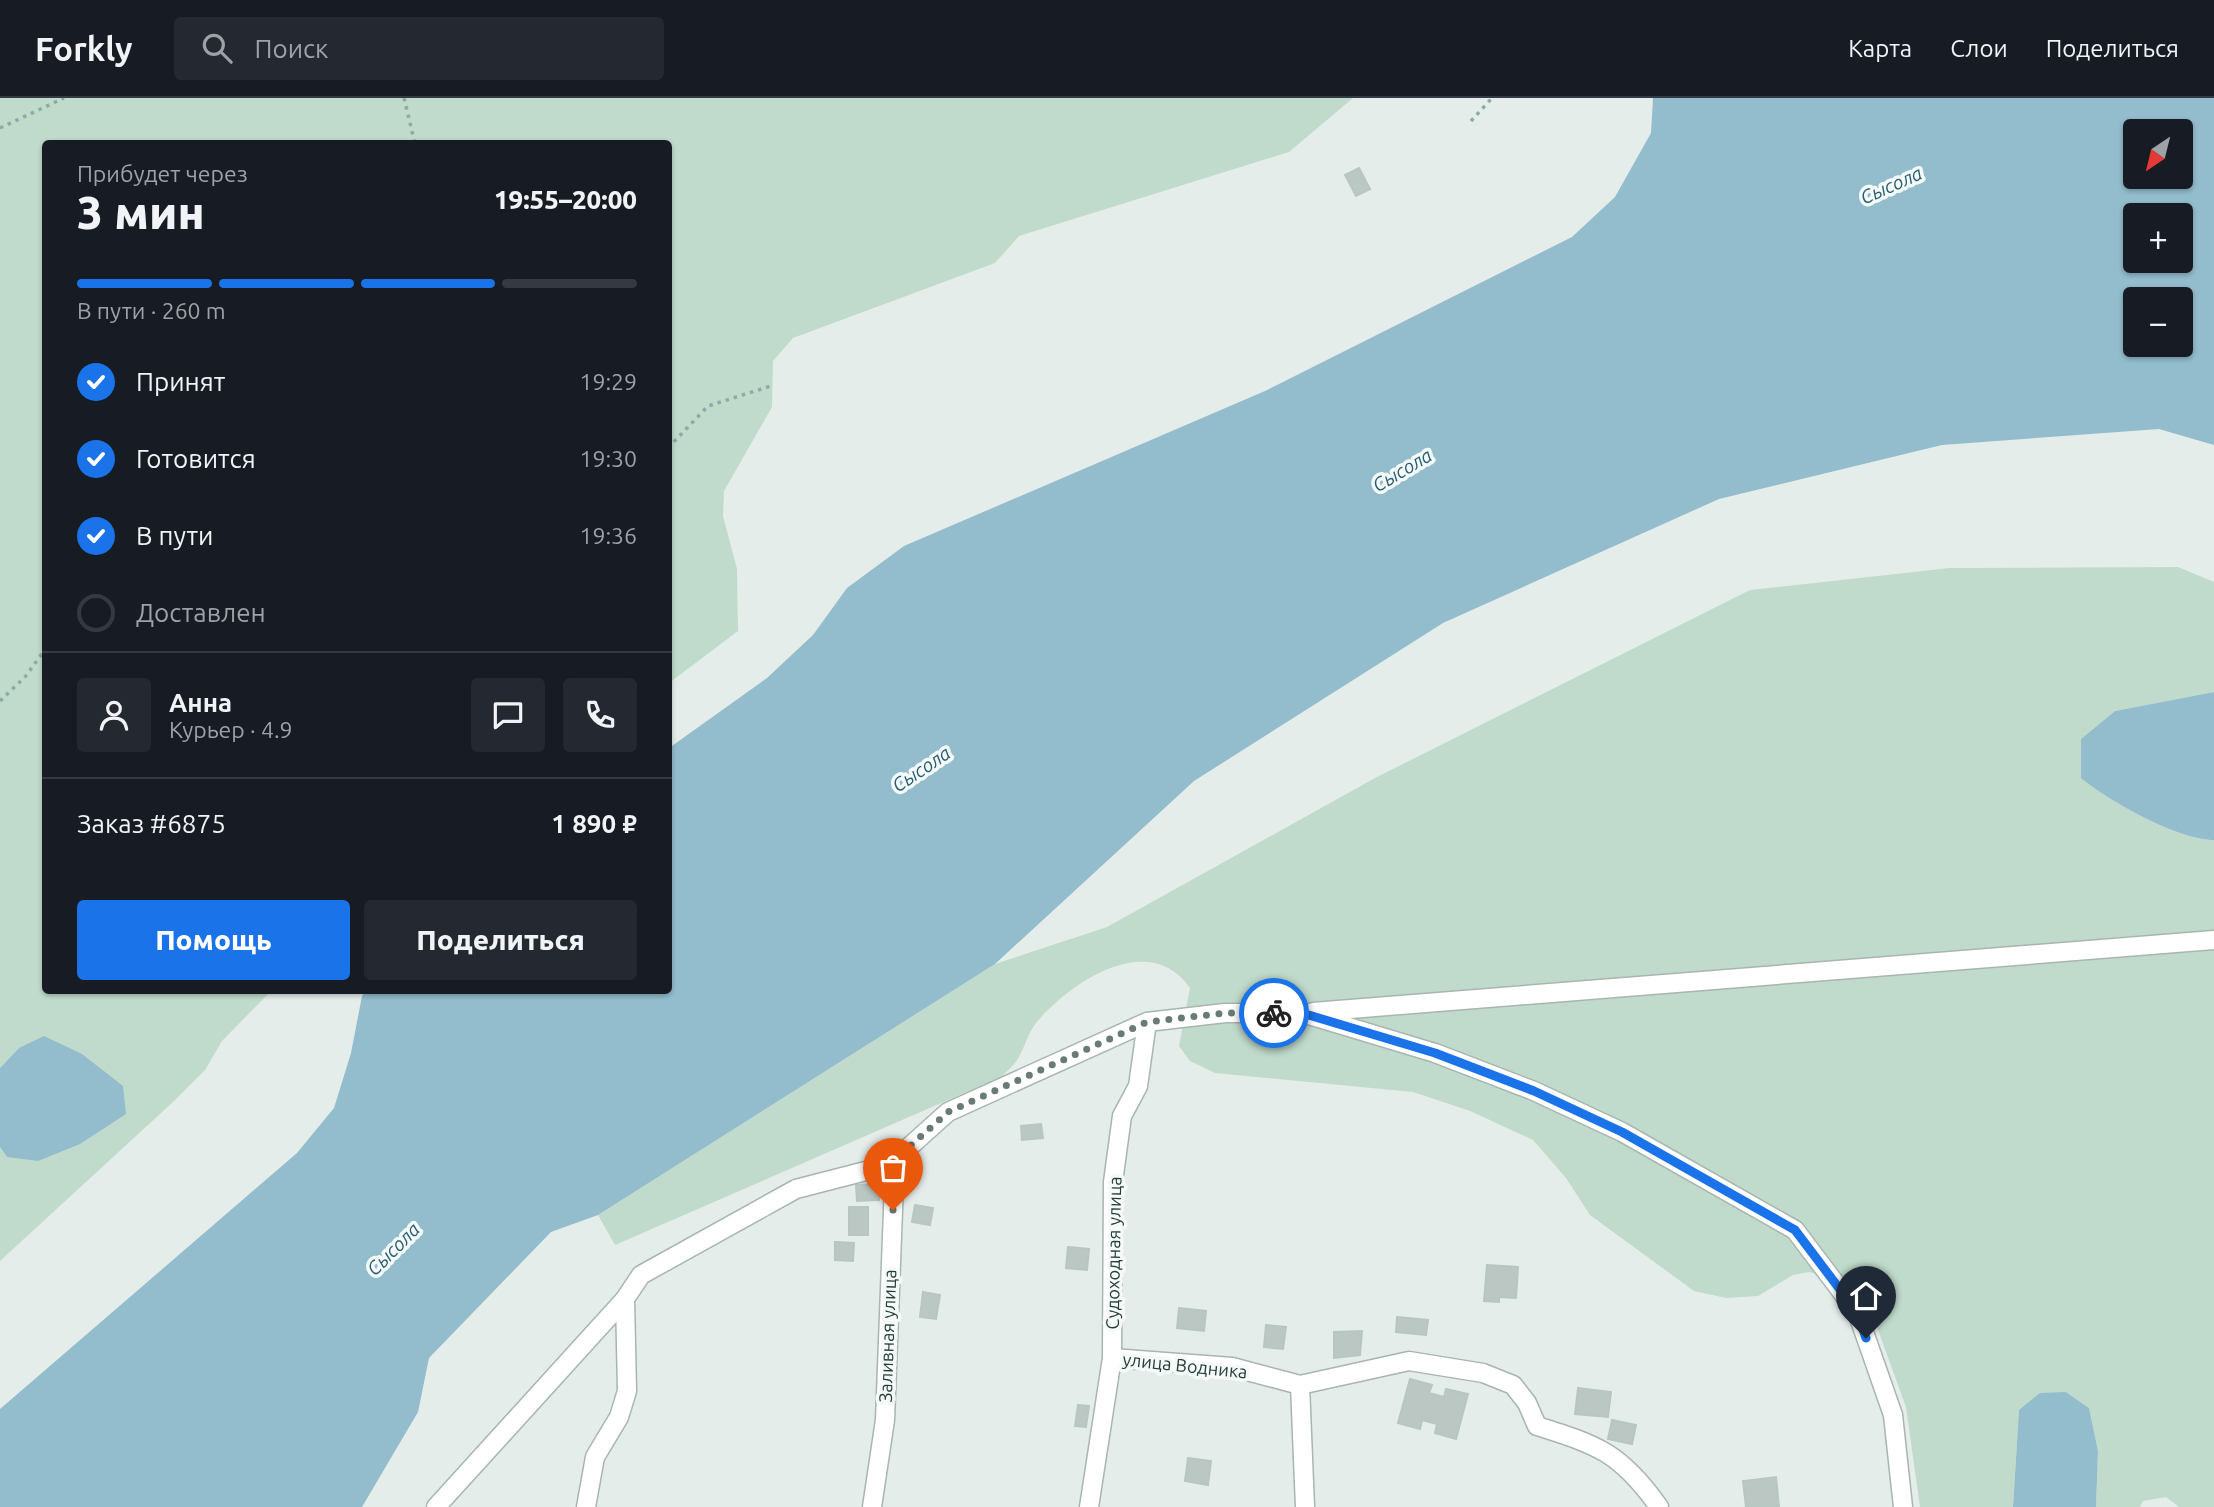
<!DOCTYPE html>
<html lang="ru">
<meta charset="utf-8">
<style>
body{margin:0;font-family:Ubuntu,sans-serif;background:#242831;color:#f1f3f6;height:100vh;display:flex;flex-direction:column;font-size:26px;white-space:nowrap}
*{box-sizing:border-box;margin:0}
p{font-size:23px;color:#9ea1a6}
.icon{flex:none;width:38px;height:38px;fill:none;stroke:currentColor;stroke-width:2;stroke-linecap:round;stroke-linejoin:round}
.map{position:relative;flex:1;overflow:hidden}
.drawer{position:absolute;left:42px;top:42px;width:630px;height:854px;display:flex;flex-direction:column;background:#171b24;border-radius:7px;box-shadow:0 2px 5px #0004}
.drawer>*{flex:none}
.needle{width:46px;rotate:215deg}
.tools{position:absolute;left:2123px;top:21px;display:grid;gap:14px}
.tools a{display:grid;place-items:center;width:70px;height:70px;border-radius:7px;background:#171b24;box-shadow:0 2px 5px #0004;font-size:35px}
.pin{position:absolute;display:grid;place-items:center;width:60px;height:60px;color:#fff;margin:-72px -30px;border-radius:50% 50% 50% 0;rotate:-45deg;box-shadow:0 0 7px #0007}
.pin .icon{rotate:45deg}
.courier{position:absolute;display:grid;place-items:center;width:70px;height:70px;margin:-35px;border:5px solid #1a73e8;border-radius:50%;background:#fff;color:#222;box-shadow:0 2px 9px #0007}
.overview em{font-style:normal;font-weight:800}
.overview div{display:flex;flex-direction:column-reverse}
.overview{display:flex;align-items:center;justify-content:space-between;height:119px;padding:0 35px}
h1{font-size:46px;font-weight:800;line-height:52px}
.bar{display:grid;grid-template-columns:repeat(4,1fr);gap:10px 7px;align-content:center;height:84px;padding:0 35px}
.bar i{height:9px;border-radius:5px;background:#363941}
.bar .selected{background:#1a73e8}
.bar p{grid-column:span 4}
.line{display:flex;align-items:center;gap:18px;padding:0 35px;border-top:2px solid #363941}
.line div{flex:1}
.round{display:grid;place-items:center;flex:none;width:74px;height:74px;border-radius:7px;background:#242831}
ol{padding:0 35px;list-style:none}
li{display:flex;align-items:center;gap:21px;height:77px}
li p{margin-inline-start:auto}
li .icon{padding:7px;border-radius:50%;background:#1a73e8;color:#fff;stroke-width:4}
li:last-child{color:#9ea1a6}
li i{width:38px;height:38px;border:4px solid #363941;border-radius:50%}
.button{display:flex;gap:14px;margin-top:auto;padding:14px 35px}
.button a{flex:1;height:80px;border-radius:7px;background:#1a73e8;color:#fff;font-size:28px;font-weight:800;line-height:80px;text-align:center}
.button a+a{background:#242831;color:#f1f3f6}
header{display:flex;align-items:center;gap:42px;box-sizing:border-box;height:98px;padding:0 35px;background:#171b24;border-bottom:2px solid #363941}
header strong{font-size:33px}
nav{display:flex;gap:38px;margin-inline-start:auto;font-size:24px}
.search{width:490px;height:63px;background:#242831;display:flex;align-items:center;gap:18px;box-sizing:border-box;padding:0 24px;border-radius:7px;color:#9ea1a6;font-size:26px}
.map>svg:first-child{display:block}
</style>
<header>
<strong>Forkly</strong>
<div class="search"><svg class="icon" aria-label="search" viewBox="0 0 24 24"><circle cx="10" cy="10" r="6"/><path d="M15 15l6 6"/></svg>Поиск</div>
<nav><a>Карта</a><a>Слои</a><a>Поделиться</a></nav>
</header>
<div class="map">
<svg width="2214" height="1409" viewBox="0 0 2214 1409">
<rect width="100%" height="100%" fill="#e5edea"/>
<path fill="#c0dbcb" d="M0 0H1353L1289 54 1019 138 995 165 793 240 773 263 772 309 724 393 723 418 737 471 738 533 669 585 668 46H46V892L271 893 222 943 205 972 173 1004 0 1163V1049L7 1059 19 950 0 970Z
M2178 469 2214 484V594L2115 613 2081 641 2082 680C2109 703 2178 742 2214 742V1409H2179L2166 1399 2143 1403 2140 1409H2096L2098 1353 2089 1310 2066 1294 2019 1312 2013 1409H1920L1906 1309 1869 1207 1838 1181 1809 1174 1793 1177 1758 1198 1726 1200 1694 1193 1590 1117 1566 1080 1533 1042 1470 1013 1413 994 1215 975 1190 963 1179 948 1190 890C1149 831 1070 884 1036 925 1028 935 1025 948 1019 959 1015 966 1007 973 1001 979L615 1147 598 1117 995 866 1107 829 1375 680 1750 492 1950 470Z"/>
<path fill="#93bccc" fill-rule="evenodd" d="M1653 0H2214V347L2159 331 1942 347 1719 401 1443 525 1194 683 995 866 598 1117 551 1134 429 1260 418 1314 362 1409H0V1311L297 1055 334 1010 351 955 362 898 366 893 668 892 669 650 767 580 813 537 847 490 904 448 1265 293 1572 139 1615 99 1651 35ZM2180 33V79H2135V33ZM2180 117V163H2135V117ZM2135 201H2180V247H2135Z
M2214 594V742C2178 742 2109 703 2081 680V641L2115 613Z
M44 938 82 956 123 988 126 1016 80 1046 38 1063 7 1059 0 1049V970L19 950Z
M2066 1294 2089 1310 2098 1353 2096 1409H2013L2019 1312 2040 1295Z"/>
<path fill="#bac7c3" stroke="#b8c6c2" stroke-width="2" d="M1359 70 1370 91 1356 98 1345 77Z
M1041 1026 1043 1040 1022 1042 1021 1028Z
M879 1086V1102L857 1103 856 1087Z
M915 1107 933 1110 930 1127 912 1124Z
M849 1109H868V1137H849Z
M835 1144 854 1145 853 1163 835 1162Z
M1068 1149 1089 1151 1087 1172 1066 1170Z
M1487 1167 1518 1169 1516 1200 1499 1199V1204L1484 1203Z
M923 1194 940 1197 936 1221 920 1219Z
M1179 1210 1206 1213 1204 1233 1177 1230Z
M1397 1219 1428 1222 1426 1237 1396 1234Z
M1266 1227 1286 1229 1283 1251 1264 1249Z
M1362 1233 1360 1257 1334 1260V1234Z
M1410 1281 1432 1287 1429 1295 1444 1299 1446 1291 1468 1296 1456 1341 1435 1335 1437 1326 1422 1322 1420 1331 1398 1325Z
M1578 1290 1611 1294 1608 1319 1575 1316Z
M1078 1307 1089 1308 1086 1329 1075 1328Z
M1612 1322 1636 1327 1632 1346 1608 1341Z
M1188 1360 1211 1363 1208 1387 1185 1383Z
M1776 1379 1779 1409H1746L1743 1383Z"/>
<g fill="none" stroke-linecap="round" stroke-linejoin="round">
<g stroke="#a8b5b1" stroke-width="21">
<path id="minor" d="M1313 914 2214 842
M1112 1260 1232 1269 1300 1287 1409 1263 1483 1275 1513 1287 1527 1305 1537 1328C1598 1347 1621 1355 1659 1409
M1300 1287 1305 1409
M436 1409 625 1201 641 1177 796 1091 889 1067 948 1014 1147 924 1225 915H1302L1435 955 1534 993 1622 1034 1795 1132 1857 1214 1893 1317 1903 1409
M586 1409 595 1359 619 1319 627 1293 625 1201
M872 1409 885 1322 894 1086 889 1067
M1089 1409 1112 1260 1113 1084 1122 1018 1138 988 1147 924"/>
</g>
<path stroke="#88ada6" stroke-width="3.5" stroke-dasharray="3.5 5" stroke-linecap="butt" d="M404 0 415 46
M1471 23 1492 0
M0 30 64 0
M668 350 708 308 774 287
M0 603 25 579 46 550"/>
<use href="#minor" stroke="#fff" stroke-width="18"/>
</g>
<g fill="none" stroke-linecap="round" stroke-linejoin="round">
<path stroke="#697b77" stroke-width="7" stroke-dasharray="0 12.6" d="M893 1112 894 1086 889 1067 948 1014 1147 924 1225 915H1274"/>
<path stroke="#1a73e8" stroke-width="9" d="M1274 915H1302L1435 955 1534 993 1622 1034 1795 1132 1857 1214 1866 1240"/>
</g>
<g text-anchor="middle" stroke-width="7" stroke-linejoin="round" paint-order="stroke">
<g font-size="18" fill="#263d39" stroke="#f5f9f8">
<text transform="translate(1114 1155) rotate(-89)" y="6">Судоходная улица</text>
<text transform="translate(888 1238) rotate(-88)" y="6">Заливная улица</text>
<text transform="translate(1185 1268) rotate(6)" y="6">улица Водника</text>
</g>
<g font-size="19" font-style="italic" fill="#255d73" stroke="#f5f9f8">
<text transform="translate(1891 87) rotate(-24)" y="7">Сысола</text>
<text transform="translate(1402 372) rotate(-31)" y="7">Сысола</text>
<text transform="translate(921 671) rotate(-34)" y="7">Сысола</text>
<text transform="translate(393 1151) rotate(-45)" y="7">Сысола</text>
</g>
</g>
</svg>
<div class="tools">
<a><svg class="needle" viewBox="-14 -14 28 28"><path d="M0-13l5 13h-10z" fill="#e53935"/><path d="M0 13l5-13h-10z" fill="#9ea1a6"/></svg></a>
<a>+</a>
<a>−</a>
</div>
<div class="pin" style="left:893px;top:1112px;background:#ea580c"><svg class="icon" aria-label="bag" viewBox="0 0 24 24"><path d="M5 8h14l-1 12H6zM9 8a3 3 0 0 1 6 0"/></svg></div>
<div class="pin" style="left:1866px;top:1240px;background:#1f2937"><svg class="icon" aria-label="home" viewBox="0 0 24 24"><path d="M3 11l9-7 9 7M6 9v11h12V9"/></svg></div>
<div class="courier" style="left:1274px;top:915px"><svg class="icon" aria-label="bike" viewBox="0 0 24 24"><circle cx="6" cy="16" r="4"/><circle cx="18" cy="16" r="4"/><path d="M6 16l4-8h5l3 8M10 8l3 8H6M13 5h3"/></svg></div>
<section class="drawer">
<div class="overview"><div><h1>3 мин</h1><p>Прибудет через</p></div><em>19:55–20:00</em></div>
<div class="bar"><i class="selected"></i><i class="selected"></i><i class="selected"></i><i></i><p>В пути · 260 m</p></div>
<ol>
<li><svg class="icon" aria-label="check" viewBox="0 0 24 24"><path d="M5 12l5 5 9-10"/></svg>Принят<p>19:29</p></li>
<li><svg class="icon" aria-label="check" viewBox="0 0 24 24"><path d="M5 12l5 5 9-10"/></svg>Готовится<p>19:30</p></li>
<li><svg class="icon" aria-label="check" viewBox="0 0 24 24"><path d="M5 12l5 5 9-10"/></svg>В пути<p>19:36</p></li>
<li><i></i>Доставлен</li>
</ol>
<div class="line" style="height:126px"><a class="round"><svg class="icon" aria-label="person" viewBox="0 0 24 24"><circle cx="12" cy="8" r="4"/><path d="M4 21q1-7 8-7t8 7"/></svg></a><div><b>Анна</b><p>Курьер · 4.9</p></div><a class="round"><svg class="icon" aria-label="chat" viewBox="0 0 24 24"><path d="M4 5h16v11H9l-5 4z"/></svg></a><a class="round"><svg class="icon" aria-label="phone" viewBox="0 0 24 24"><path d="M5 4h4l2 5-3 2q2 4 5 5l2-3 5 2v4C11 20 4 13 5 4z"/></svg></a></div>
<div class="line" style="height:91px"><div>Заказ #6875</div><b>1 890 ₽</b></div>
<div class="button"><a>Помощь</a><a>Поделиться</a></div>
</section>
</div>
